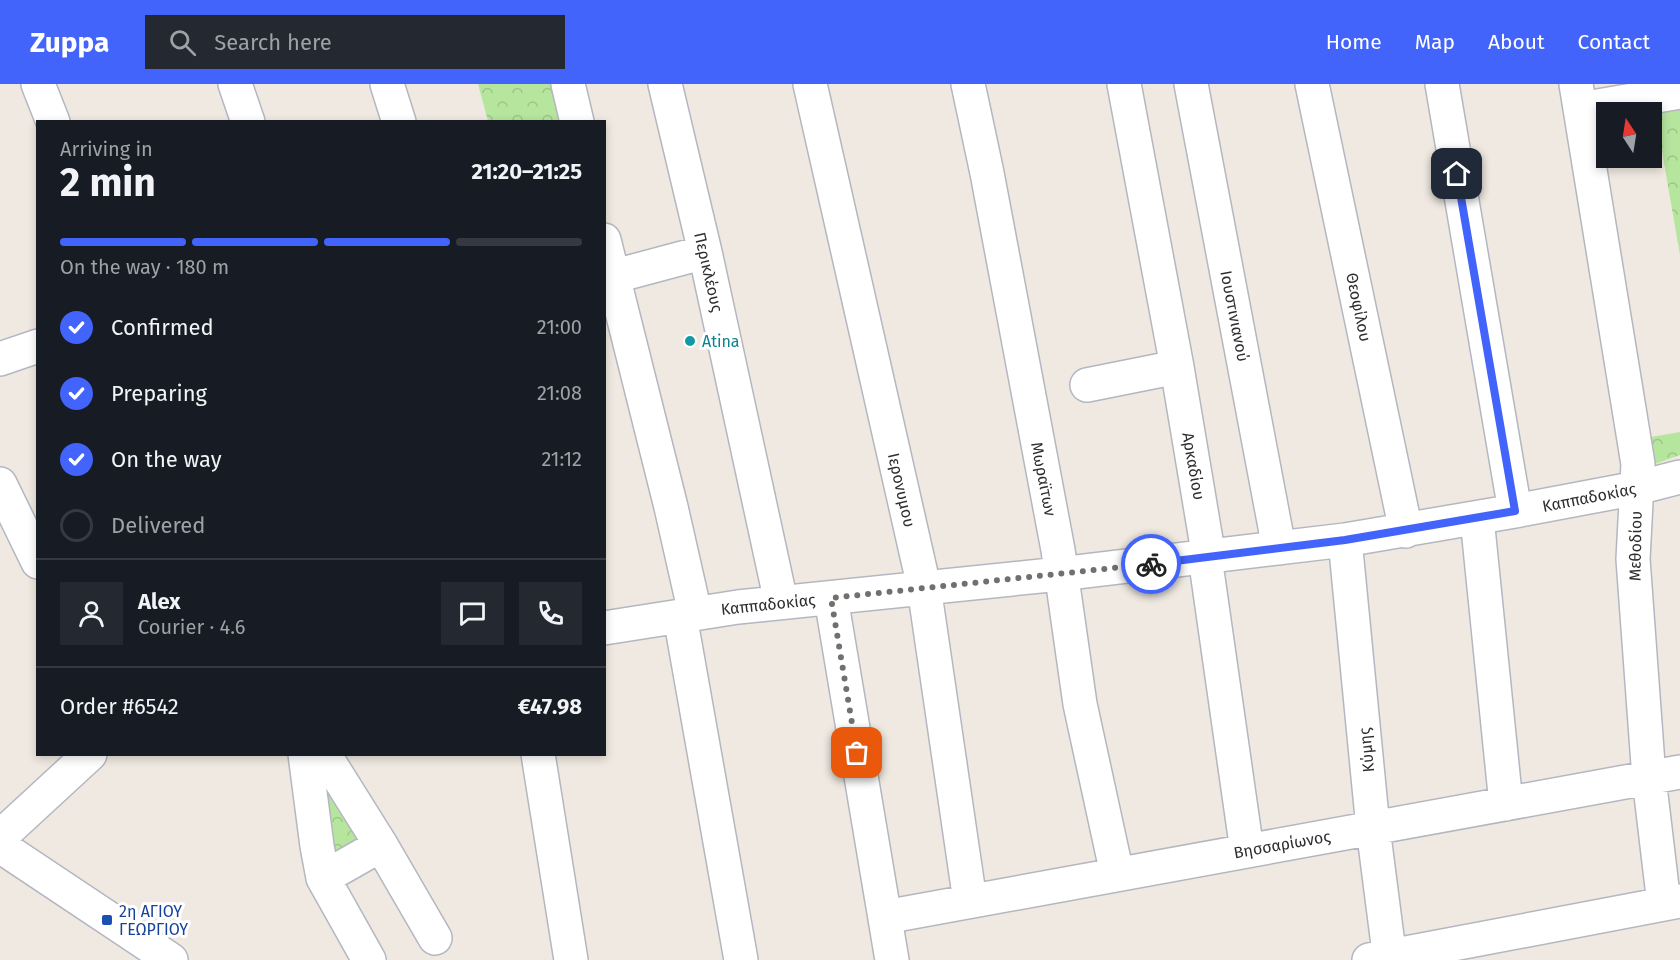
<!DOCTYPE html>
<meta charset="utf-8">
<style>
body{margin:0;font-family:"Fira Sans",sans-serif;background:#242831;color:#f1f3f6;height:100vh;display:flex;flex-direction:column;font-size:22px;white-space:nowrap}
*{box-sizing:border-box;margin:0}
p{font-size:20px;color:#9ea1a6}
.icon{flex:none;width:33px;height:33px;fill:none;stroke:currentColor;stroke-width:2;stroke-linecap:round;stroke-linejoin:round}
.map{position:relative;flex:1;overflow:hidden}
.sheet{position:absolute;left:36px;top:36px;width:570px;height:636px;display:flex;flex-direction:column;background:#171b24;border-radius:0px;box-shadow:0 3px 9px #0003}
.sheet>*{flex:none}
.needle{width:39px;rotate:348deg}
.fabs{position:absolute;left:1596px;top:18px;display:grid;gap:12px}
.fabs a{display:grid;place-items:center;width:66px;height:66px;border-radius:0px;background:#171b24;box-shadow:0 3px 9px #0003;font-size:30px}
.pin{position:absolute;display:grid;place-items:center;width:51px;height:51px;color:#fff;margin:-26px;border-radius:12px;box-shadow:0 3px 9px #0006}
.courier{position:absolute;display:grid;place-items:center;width:60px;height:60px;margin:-30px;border:4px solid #4264fb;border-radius:50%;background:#fff;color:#222;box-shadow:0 2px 8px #0007}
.overview em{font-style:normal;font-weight:700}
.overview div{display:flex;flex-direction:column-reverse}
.overview{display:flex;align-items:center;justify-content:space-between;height:102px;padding:0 24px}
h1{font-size:39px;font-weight:700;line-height:45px}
.bar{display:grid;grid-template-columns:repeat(4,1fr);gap:9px 6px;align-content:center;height:72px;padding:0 24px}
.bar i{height:8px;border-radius:4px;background:#363941}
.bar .current{background:#4264fb}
.bar p{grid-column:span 4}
.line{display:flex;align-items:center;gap:15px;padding:0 24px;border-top:2px solid #363941}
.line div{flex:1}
.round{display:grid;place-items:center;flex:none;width:63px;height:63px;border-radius:0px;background:#242831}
ol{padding:0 24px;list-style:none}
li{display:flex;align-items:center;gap:18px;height:66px}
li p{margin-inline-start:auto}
li .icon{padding:6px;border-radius:50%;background:#4264fb;color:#fff;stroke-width:4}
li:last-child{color:#9ea1a6}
li i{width:33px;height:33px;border:3px solid #363941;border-radius:50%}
header{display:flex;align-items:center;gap:36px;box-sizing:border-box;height:84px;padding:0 30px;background:#4264fb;color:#fff}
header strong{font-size:28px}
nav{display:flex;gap:33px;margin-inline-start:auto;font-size:21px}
.search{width:420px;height:54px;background:#242831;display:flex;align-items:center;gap:15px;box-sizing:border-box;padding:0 21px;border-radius:0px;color:#9ea1a6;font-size:22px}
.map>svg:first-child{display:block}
</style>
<header>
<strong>Zuppa</strong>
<div class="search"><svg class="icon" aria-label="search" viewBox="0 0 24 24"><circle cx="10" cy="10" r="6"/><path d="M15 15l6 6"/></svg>Search here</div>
<nav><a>Home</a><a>Map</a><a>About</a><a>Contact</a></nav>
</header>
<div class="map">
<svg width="1680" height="876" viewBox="0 0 1680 876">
<defs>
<pattern id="forest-crowns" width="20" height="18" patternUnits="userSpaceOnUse" patternTransform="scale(1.5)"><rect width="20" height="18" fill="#b6e59e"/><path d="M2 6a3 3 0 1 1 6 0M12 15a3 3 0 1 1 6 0" fill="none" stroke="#9dc588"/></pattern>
</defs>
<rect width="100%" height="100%" fill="#efe9e1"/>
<path fill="url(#forest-crowns)" d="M478 0H553L563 37H488Z
M1680 23V171L1655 27Z
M1680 348V371L1655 380 1648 370 1646 358 1651 353Z
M314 688 370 759 334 779Z"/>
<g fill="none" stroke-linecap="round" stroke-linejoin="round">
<g stroke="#b4b7c1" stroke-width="36">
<path id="minor" d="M38 0 53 38
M235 0 248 38
M387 0 399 38
M568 0 577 38
M665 0 705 168 781 518
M810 0 924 503 970 817
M968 0 987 89 1058 466 1080 620 1117 790
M1124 0 1177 283 1206 456 1205 473 1247 767
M1191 0 1279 464
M1312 0 1406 447
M1442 0 1515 427
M1576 0 1638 380 1633 475 1649 694 1664 820
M1580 25 1680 8
M604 156 671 423 695 529
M604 195 705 168
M0 275 38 262
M1087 301 1177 283
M0 400 38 478
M1477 434 1506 720
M1345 456 1373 744 1390 876
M831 514 892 876
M680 532 741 876
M604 544 738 523 1060 490 1345 456 1515 427 1637 404 1680 393
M305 670 317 762 323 794 369 876
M324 670 381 761 435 854
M538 670 571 876
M0 753 90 670
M0 762 171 876
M323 794 381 761
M885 833 1680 688
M1369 876 1680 817"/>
</g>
<use href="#minor" stroke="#fff" stroke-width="33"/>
</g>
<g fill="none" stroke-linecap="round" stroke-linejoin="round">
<path stroke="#726f6d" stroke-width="6" stroke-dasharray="0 10.8" d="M857 669 831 514 1151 480"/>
<path stroke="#4264fb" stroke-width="8" d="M1151 480 1345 456 1515 427 1457 90"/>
</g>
<circle fill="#0f9aa8" stroke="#fff" stroke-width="2" cx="690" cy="257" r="6"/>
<rect fill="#1a4fb4" stroke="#fff" stroke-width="2" x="101" y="830" width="12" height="12" rx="3"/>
<g text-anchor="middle" stroke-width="6" stroke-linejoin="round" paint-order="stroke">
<g font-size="16" fill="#2e2e2e" stroke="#fff">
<text transform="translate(709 188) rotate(77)" y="6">Περικλέους</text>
<text transform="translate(1359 223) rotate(78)" y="6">Θεοφίλου</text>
<text transform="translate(1235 232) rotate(79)" y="6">Ιουστινιανού</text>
<text transform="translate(1194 382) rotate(80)" y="6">Αρκαδίου</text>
<text transform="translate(1044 395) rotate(79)" y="6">Μωραϊτων</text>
<text transform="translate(902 406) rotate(77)" y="6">Ιερονυμου</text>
<text transform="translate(1589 413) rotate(-11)" y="6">Καππαδοκίας</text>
<text transform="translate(1635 462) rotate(-89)" y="6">Μεθοδίου</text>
<text transform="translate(768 520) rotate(-6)" y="6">Καππαδοκίας</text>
<text transform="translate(1366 666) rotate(-96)" y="6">Κύμης</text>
<text transform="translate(1282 760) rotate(-10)" y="6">Βησσαρίωνος</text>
</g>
<g font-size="16" fill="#0d838f" stroke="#fff" text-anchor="start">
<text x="702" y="263">Atina</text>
</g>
<g font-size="16" fill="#164399" stroke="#fff" text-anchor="start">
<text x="119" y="833">2η ΑΓΙΟΥ<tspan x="119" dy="18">ΓΕΩΡΓΙΟΥ</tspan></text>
</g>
</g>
</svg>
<div class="fabs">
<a><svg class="needle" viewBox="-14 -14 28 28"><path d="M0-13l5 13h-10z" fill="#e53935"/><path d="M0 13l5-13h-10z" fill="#9ea1a6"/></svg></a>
</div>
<div class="pin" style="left:857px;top:669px;background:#ea580c"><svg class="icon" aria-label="bag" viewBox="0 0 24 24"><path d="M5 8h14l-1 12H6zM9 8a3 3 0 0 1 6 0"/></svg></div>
<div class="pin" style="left:1457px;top:90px;background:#1f2937"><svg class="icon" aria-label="home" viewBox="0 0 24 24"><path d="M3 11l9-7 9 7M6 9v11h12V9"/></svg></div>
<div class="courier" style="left:1151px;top:480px"><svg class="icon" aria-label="bike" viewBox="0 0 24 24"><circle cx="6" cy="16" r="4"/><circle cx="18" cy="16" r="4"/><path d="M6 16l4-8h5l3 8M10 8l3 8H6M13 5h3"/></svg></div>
<section class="sheet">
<div class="overview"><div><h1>2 min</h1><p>Arriving in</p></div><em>21:20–21:25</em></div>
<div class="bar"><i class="current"></i><i class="current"></i><i class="current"></i><i></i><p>On the way · 180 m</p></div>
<ol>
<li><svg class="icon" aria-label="check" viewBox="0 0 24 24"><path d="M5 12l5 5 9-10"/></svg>Confirmed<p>21:00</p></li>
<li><svg class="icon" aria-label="check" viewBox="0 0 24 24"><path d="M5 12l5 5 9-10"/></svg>Preparing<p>21:08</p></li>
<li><svg class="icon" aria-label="check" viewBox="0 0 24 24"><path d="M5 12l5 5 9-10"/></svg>On the way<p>21:12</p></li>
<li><i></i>Delivered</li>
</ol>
<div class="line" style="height:108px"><a class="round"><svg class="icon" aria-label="person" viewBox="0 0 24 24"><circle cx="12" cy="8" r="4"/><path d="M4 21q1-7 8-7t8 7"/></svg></a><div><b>Alex</b><p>Courier · 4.6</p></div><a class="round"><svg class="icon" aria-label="chat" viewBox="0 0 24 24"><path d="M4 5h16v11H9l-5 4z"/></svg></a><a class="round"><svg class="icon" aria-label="phone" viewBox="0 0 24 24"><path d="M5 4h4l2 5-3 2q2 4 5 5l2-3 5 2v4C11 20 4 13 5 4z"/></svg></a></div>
<div class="line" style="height:78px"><div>Order #6542</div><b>€47.98</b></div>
</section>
</div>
